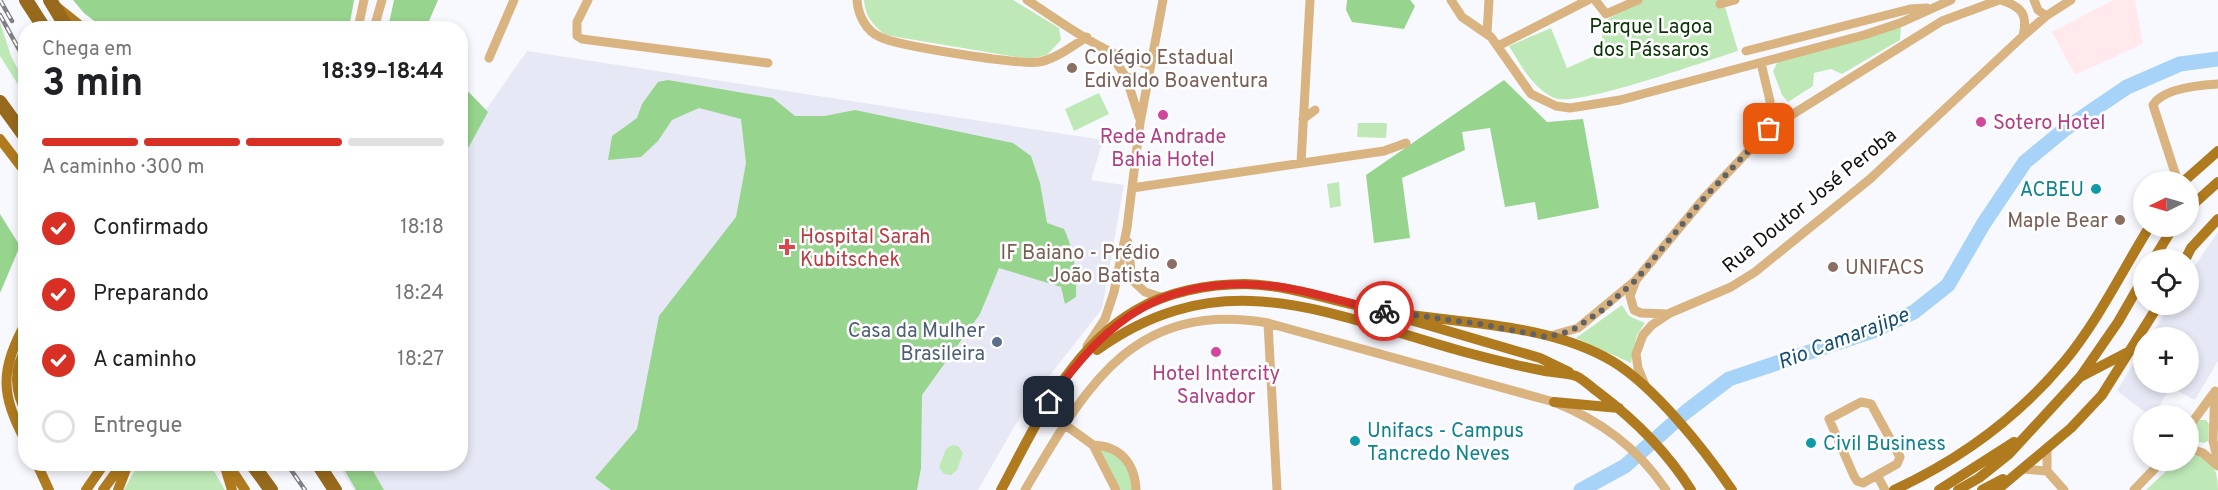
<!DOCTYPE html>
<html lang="pt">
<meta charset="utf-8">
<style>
body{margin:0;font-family:Overpass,sans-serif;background:#f2f2f2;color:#202124;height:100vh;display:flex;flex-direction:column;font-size:22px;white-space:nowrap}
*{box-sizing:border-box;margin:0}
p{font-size:20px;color:#757577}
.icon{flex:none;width:33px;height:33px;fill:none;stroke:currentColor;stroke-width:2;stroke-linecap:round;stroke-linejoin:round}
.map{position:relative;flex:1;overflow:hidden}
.details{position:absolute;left:18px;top:21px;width:450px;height:450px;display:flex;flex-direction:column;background:#fff;border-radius:24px;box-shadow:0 3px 9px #0003}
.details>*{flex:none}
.needle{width:39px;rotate:265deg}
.tools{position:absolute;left:2133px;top:171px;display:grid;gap:12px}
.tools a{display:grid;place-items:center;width:66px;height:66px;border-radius:50%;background:#fff;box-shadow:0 3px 9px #0003;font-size:30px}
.pin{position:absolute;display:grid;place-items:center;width:51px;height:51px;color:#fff;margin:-26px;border-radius:12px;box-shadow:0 3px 9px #0006}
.courier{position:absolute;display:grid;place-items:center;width:60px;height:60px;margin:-30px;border:4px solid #d93025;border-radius:50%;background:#fff;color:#222;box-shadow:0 2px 8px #0007}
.overview em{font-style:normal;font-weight:700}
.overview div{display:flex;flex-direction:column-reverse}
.overview{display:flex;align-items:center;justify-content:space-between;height:102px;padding:0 24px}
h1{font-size:39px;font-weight:700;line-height:45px}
.bar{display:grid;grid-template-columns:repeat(4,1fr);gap:9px 6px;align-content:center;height:72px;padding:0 24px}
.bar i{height:8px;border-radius:4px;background:#e0e0e0}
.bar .selected{background:#d93025}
.bar p{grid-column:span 4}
ol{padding:0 24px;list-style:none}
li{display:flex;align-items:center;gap:18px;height:66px}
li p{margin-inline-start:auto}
li .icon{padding:6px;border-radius:50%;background:#d93025;color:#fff;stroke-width:4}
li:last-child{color:#757577}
li i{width:33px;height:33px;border:3px solid #e0e0e0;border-radius:50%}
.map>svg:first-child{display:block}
</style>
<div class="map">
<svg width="2218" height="490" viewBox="0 0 2218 490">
<rect width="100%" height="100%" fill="#f8f9fe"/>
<path fill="#ffe9ed" d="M2113 0H2135L2143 44 2075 75 2052 32Z"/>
<path fill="#e6e9f5" d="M527 51 1103 140 1091 180 1124 185 1102 309 1028 403 978 490H354L337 464H460L461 145Z
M2218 232V361L2195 400 2170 387 2155 415H2149L2117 391 2143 347 2144 382H2188V338L2150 337 2170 305 2188 304 2189 274Z"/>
<path fill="#bee9b7" d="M864 0H1013L1059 28 1061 40 1047 55 1029 59 885 35C872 24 865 16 864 0Z
M1641 0H1723L1738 51C1708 60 1576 108 1554 98 1532 87 1522 67 1509 46L1551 28 1567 68 1601 53 1603 22Z
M0 22 11 56 25 83 24 94 0 56Z
M1901 27 1900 40 1842 74 1831 69 1814 73 1813 86 1788 102 1782 95 1773 71 1778 61Z
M1099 93 1109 114 1074 131 1065 109Z
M1358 123H1387L1386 138 1357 137Z
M1339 182 1341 206 1330 208 1327 184Z
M1622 305 1629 316 1645 323 1637 335 1631 363 1576 338Z
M2198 420H2206L2209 424 2208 441 2204 443 2190 440 2189 433Z
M952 445 958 446 963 453 957 470 951 475 944 474 939 467 946 449Z
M1097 447C1123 455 1129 464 1134 490H1121Z
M2190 455C2212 455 2218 470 2218 490H2146L2177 461 2188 460Z
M138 464H210L225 490H124Z"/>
<path fill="#97d48d" d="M73 0H354L349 28H103L84 13Z
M394 0H438L426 28H388Z
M1347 0H1410L1415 6 1404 29 1352 22 1346 10Z
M668 80 773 98 795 116H825L855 110 1013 143 1031 156 1040 183 1047 223 1064 229C1074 250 1077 274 1076 297L1065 304 1061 287 999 268 980 314 922 395 921 468 917 490H611L595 478 637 429 659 316 736 217 746 163 741 119 699 108 672 120 658 141 641 157 608 160 612 136 637 118 642 104 658 82Z
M1504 80 1547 122 1583 119 1599 208 1538 220 1535 202 1505 207 1490 128 1462 132 1465 150 1402 178 1410 238 1374 243 1366 175Z
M461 84 488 112 461 161Z
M0 214 20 246 0 293Z
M341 464H369L384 490H356Z"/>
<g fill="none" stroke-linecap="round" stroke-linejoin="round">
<path stroke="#a7d3f8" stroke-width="15" d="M1581 490 1625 466 1687 411 1729 379 1873 331 1914 312 1948 285 1984 223 2025 162 2065 129 2127 87 2180 64 2218 59"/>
<path stroke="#d9b481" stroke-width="9" d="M588 0 577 22V36L582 39 768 63
M857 0C858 15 866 31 880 37 897 46 1020 65 1039 62 1056 59 1072 46 1087 37
M1027 0C1060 21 1112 61 1150 64
M1451 0 1462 17 1491 37 1531 94 1556 106 1570 108 1620 100 1864 35 1900 23 1951 0
M1595 0 1606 14 1638 0
M2001 0C2022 7 2028 14 2023 36
M2034 0 2038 10 2046 16
M1720 4 1735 0
M358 28 364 0
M374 28 382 0
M1487 33 1489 0
M1498 46 1588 0
M1746 51 1910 9 1927 8
M1109 52 1126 77 1147 82
M489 58 514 0
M1761 63 1770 101 1769 129
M1126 77 1139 117
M1303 119 1315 110
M1301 163 1310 0
M2178 182 2153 105C2163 88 2200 85 2218 84
M1132 188 1384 151 1406 143
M1128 242 1132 280 1145 292 1164 298
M1635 283 1630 296 1634 310 1641 313 1668 314
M1268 323 1277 490
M1550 336 1578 328 1636 280 1705 197 1769 129 1942 21 1999 0
M1087 346 1105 319 1114 292 1127 228 1140 123 1163 0
M1645 385 1638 368 1636 354 1643 335 1652 325 1670 313 1731 287 1755 272 1870 179 2023 36 2046 16 2071 0
M2215 391 2213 441 2218 462
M1861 402 1871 404 1900 457 1897 464 1863 483 1857 481 1854 476 1829 419Z
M1064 424 1093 445
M2188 428 2213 394
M2188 448 2203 453 2218 466
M2047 449V471L2064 490
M2024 469 2047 471
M1877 475 1885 490
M1025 490C1085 389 1131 300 1268 323L1554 402C1601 421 1637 447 1666 490
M1116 490 1093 445C1120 446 1135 463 1136 490
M2134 490 2163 460"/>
<path stroke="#b07b1f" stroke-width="10" d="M58 8 83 28
M0 139 26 173
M2183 182 2218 151
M2188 209 2218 182
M2153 260 2174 226
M2185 260 2191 248 2218 219
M1407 319 1540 358 1569 372
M26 322C0 371 0 393 26 442
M26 350C13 368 15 393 26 411
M1097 350C1223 260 1328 314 1461 351 1487 358 1513 365 1540 370 1551 373 1565 372 1576 376 1583 379 1591 387 1598 392 1635 420 1666 450 1691 490
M2082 376 2132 350
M1554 402 1619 408
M37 464 49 490
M228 464 245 490
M225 467 232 490
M86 490 104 464
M103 490 122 464
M118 490 128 464
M1001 490C1036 425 1069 349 1136 310 1167 292 1208 284 1245 284 1293 285 1336 303 1383 311 1457 324 1546 322 1612 361 1654 386 1704 449 1732 490
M1894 490C1959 460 2018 417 2064 362 2098 321 2122 271 2150 226
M1939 490 2014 442
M1958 490 1979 478 2009 454 2080 377 2118 322 2144 277
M1982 490 2003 479
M1997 490 2071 428 2102 395 2159 304"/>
<path stroke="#97691c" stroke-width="14" d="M26 0 44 28
M50 0 67 28
M0 102 26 138
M252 464 271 490
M318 464 335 490"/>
<g stroke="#808084" stroke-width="4.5">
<path id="rail" d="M0 0 12 21
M0 15 26 62
M287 464 305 490"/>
</g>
<use href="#rail" stroke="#fff" stroke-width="2" stroke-dasharray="7" stroke-linecap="butt"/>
</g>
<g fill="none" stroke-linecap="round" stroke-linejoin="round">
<path stroke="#626265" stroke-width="6" stroke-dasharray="0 10.8" d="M1384 311 1480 324 1547 337 1571 331 1601 311 1636 280 1705 197 1769 129"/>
<path stroke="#d93025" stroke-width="8" d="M1049 402C1108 316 1166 275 1273 286 1311 290 1348 304 1384 311"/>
</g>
<g fill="#8d6e63" stroke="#fff" stroke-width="2">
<circle cx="1072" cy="68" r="6"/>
<circle cx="2120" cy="220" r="6"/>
<circle cx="1172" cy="264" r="6"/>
<circle cx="1833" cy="267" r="6"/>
</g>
<g fill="#d1479c" stroke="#fff" stroke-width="2">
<circle cx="1163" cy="115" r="6"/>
<circle cx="1981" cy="122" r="6"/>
<circle cx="1216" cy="352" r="6"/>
</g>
<g fill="#0f9aa8" stroke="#fff" stroke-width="2">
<circle cx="2096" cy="189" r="6"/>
<circle cx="1355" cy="441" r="6"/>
<circle cx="1811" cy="443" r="6"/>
</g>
<path fill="#e0444e" stroke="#fff" stroke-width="2" d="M784 238h6v6h6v6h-6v6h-6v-6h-6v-6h6z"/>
<circle fill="#5c6f8a" stroke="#fff" stroke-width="2" cx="997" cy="342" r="6"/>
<g text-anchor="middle" stroke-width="5" stroke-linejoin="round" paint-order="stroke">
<g font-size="20" fill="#083303" stroke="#fff">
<text x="1651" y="33">Parque Lagoa<tspan x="1651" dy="23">dos Pássaros</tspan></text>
</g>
<g font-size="20" fill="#785e54" stroke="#fff" text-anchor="start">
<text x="1084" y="64">Colégio Estadual<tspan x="1084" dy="23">Edivaldo Boaventura</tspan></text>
<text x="2108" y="227" text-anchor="end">Maple Bear</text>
<text x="1160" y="259" text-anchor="end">IF Baiano - Prédio<tspan x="1160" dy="23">João Batista</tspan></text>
<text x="1845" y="274">UNIFACS</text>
</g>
<g font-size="20" fill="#b23c85" stroke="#fff">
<text x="1993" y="129" text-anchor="start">Sotero Hotel</text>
<text x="1163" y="143">Rede Andrade<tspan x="1163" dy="23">Bahia Hotel</tspan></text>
<text x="1216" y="380">Hotel Intercity<tspan x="1216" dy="23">Salvador</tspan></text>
</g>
<g font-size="20" fill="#0d838f" stroke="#fff" text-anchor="start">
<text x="2084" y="196" text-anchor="end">ACBEU</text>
<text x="1367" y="437">Unifacs - Campus<tspan x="1367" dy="23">Tancredo Neves</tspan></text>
<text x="1823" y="450">Civil Business</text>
</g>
<g font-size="20" fill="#111113" stroke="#fff">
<text transform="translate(1809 200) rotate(-39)" y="7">Rua Doutor José Peroba</text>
</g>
<g font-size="20" fill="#be3a42" stroke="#fff" text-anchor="start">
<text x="800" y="243">Hospital Sarah<tspan x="800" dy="23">Kubitschek</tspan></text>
</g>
<g font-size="20" fill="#4e5e75" stroke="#fff" text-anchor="end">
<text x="985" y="337">Casa da Mulher<tspan x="985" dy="23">Brasileira</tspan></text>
</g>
<g font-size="21" font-style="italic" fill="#154e76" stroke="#fff">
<text transform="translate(1843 338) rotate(-21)" y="7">Rio Camarajipe</text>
</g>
</g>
</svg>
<div class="tools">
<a><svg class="needle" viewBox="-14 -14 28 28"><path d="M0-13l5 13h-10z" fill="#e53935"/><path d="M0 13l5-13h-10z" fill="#757577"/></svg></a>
<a><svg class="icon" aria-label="locate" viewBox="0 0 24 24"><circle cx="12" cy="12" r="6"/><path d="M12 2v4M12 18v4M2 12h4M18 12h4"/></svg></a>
<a>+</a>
<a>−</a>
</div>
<div class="pin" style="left:1769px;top:129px;background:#ea580c"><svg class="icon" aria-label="bag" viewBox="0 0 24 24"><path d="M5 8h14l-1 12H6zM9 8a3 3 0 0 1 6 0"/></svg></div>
<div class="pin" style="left:1049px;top:402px;background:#1f2937"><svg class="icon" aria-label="home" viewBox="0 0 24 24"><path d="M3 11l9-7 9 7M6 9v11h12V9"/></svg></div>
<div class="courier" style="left:1384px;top:311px"><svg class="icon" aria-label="bike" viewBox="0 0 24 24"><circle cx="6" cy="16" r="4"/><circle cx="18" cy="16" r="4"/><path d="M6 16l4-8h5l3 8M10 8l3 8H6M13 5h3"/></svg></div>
<section class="details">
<div class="overview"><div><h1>3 min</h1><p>Chega em</p></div><em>18:39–18:44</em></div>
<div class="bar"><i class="selected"></i><i class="selected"></i><i class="selected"></i><i></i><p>A caminho · 300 m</p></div>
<ol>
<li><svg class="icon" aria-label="check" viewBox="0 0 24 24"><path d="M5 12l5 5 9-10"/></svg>Confirmado<p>18:18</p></li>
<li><svg class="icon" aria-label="check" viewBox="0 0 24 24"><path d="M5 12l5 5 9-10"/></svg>Preparando<p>18:24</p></li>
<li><svg class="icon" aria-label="check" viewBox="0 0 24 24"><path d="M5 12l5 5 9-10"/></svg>A caminho<p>18:27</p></li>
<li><i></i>Entregue</li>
</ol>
</section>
</div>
